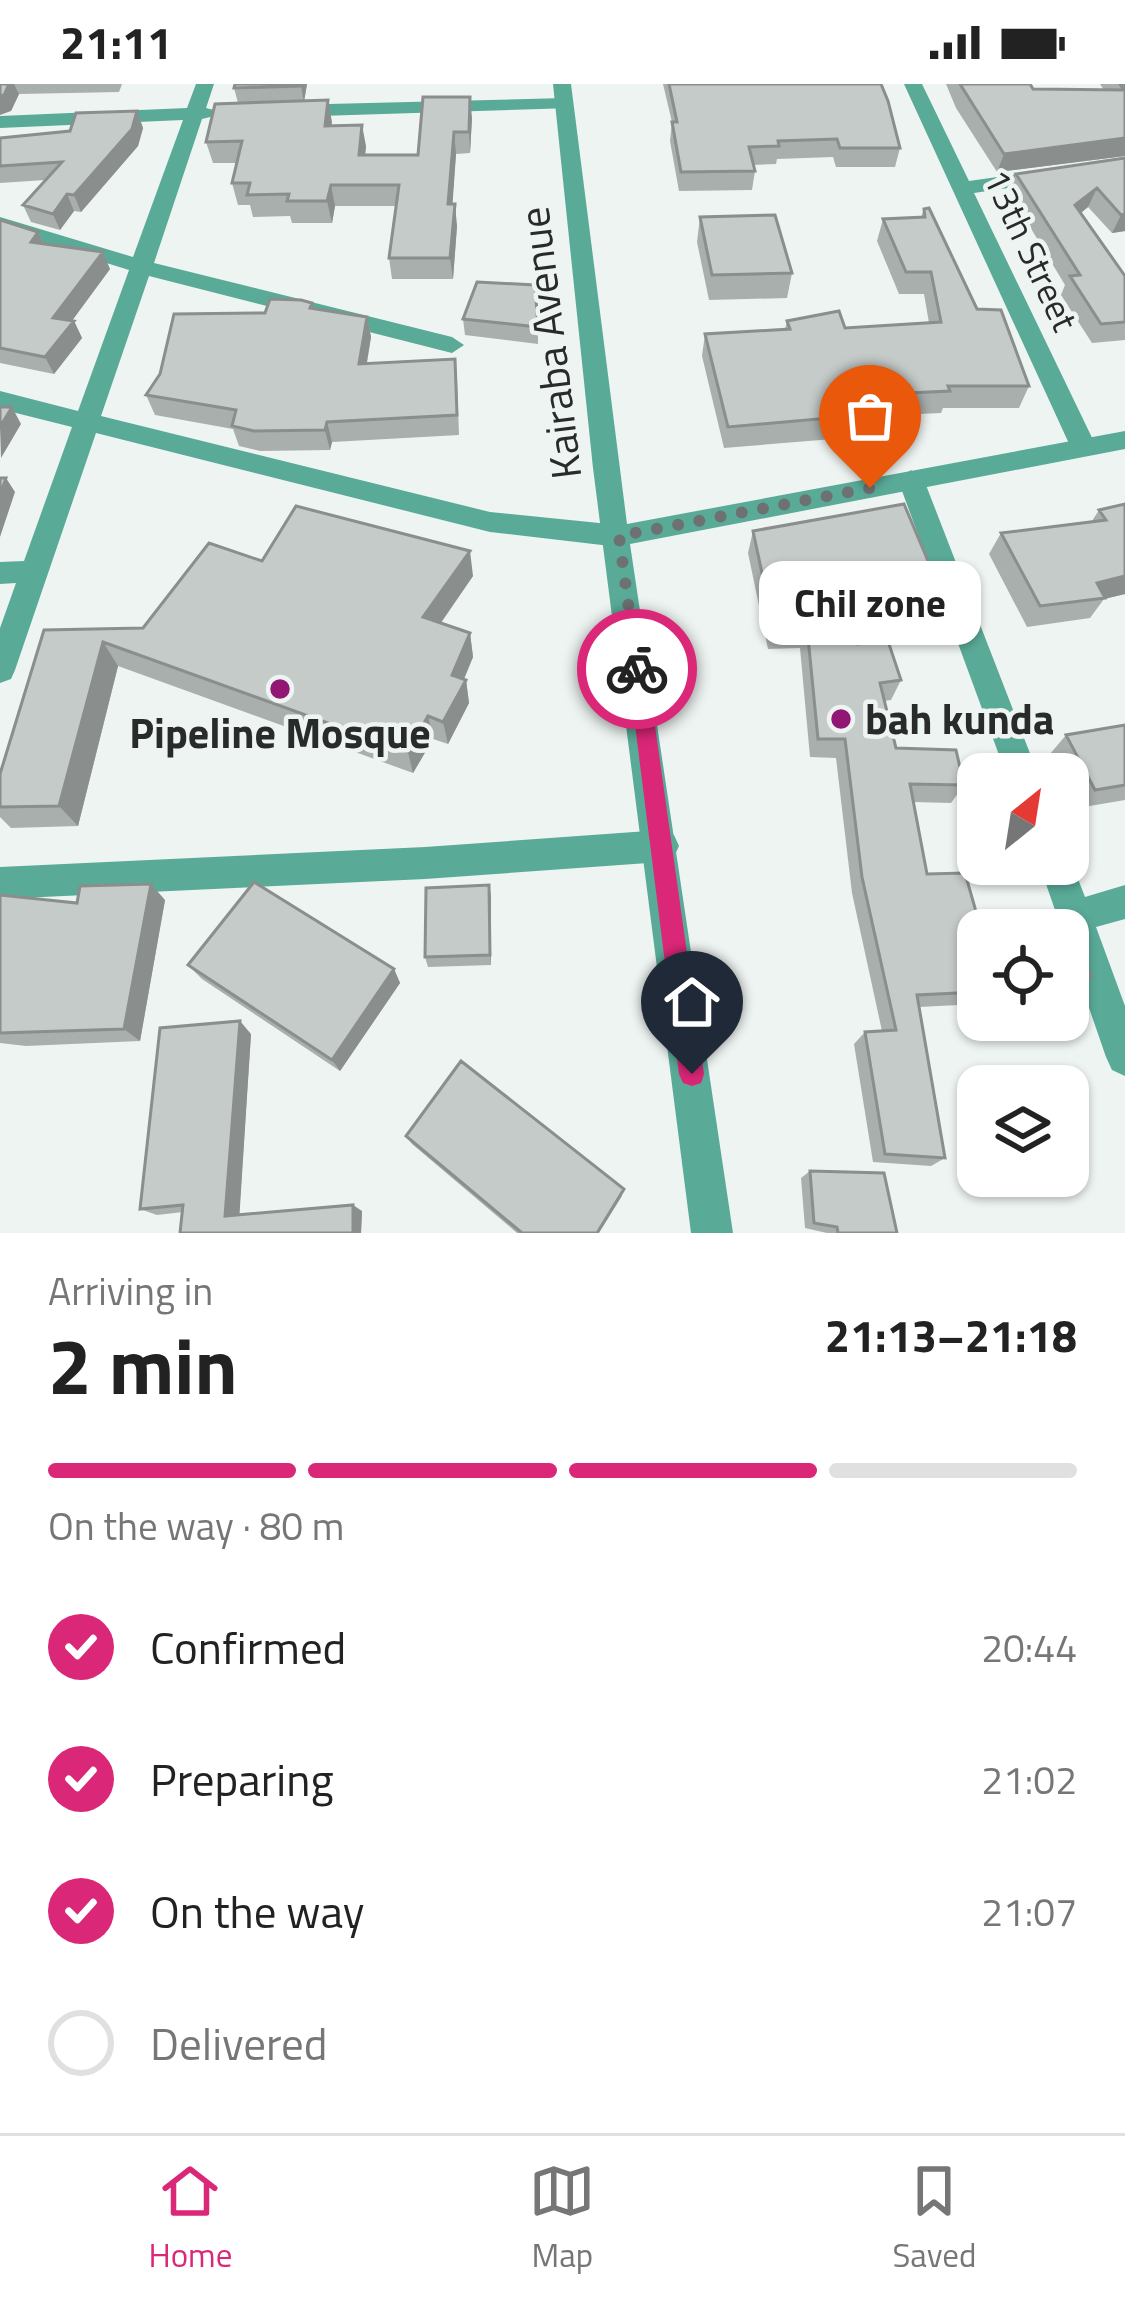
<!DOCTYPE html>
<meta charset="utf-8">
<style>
body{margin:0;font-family:"Titillium Web",sans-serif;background:#f6f6f6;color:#222;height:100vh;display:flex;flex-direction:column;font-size:45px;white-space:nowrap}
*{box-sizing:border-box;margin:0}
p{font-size:39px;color:#767676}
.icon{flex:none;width:66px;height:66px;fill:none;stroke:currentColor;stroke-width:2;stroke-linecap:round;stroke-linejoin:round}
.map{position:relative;height:1149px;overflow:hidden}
.details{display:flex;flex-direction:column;background:#fff;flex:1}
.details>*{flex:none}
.needle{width:78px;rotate:30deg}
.buttons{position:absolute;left:957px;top:669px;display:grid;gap:24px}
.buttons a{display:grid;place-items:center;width:132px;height:132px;border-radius:24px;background:#fff;box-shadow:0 3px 9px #0004;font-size:60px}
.pin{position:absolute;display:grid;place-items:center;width:102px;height:102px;color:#fff;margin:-123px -51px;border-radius:50% 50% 50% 0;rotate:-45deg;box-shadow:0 0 12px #0007}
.pin .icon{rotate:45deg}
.courier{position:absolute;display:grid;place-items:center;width:120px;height:120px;margin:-60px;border:9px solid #db2777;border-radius:50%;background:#fff;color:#222;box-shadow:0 3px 15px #0007}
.bubble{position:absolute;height:84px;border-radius:24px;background:#fff;box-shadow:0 3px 9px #0004;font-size:39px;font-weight:700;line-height:84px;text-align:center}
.head em{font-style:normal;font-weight:700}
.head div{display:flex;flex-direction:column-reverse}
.head{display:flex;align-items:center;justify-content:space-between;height:204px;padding:0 48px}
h1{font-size:78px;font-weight:700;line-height:90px}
.bar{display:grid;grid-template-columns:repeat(4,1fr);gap:18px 12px;align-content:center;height:144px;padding:0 48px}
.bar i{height:15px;border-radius:9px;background:#e0e0e0}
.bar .current{background:#db2777}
.bar p{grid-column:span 4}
ol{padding:0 48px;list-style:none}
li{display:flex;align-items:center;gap:36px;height:132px}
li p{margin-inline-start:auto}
li .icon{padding:12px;border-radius:50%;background:#db2777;color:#fff;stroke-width:4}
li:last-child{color:#767676}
li i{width:66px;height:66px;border:6px solid #e0e0e0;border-radius:50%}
.status{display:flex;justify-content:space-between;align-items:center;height:84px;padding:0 60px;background:#fff;direction:ltr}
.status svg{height:33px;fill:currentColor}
.tabs{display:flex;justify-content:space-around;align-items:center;height:168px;border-top:3px solid #e0e0e0;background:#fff;font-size:33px;color:#767676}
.tabs a{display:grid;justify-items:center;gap:6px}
.tabs .current{color:#db2777}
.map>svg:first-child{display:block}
</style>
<div class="status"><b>21:11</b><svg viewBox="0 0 49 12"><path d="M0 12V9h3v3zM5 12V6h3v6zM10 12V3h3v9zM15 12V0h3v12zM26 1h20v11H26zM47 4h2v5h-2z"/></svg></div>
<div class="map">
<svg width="1125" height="1149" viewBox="0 0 1125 1149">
<rect width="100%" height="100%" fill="#eef4f2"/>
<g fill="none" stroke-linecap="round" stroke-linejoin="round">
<path fill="#5aaa98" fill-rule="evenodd" d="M196 0H214L206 24 226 29 202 35 154 179 452 253 464 261 452 269 149 192 101 332 490 428 619 441 633 452 629 459 619 463 490 448 96 349 15 586 11 595 0 599V544L16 499 0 500V478L24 477 72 343 0 325V307L78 327 129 186 0 146V133L133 173 183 36 0 44V32L187 24Z
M904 0H922L969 97 1125 75V87L974 109 1097 364 1093 371H1075L1071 364Z
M565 14 572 16V24L288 33 278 27 288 21Z
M911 386 924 396 1038 690H1006L898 396Z
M662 746 674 751 679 762 674 773 662 778 425 795 0 815V783L425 763Z
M1068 769 1085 813 1125 801V835L1096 843 1125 922V992L1112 986 1106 973 1068 863V846H1062L1039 780H1068Z"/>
<path fill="#5aaa98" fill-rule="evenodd" d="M553 0H571L627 440 1125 347V365L630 460 733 1149H691L593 384Z"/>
</g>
<path fill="#a9afad" d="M0 0H122L119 8 19 10 11 27Z
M307 0 304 17 328 16 331 42 366 62 365 71H418L472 34 470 69 456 70 452 120 457 142 453 195H392L389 174 396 122H335L332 139H292L290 132 253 133 250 121H238L232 99 237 79H213L206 58 238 19 234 4Z
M663 0H881L900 64 895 83H836L833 73 777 75 776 80 753 81 755 87 752 106 679 107 670 57 672 38Z
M946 0H1030L1033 5 1104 6 1100 0H1125V72L997 88 956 24Z
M137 27 143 44 138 62 81 128 74 127 60 146 31 138 23 121 45 96 0 99V54L70 47Z
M1125 74V147L1112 149 1088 123 1081 129 1125 192V256L1092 259 1061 211 1065 201 1009 108 1016 90Z
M924 125 977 225 1029 302 1019 324H943L941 329 852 333 845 354 724 364 702 272 705 250 785 245 787 237 845 244 929 239 924 210H899L877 157 883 135 921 133Z
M700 133 792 189 787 214 709 216 697 158Z
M0 136 38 148 44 160 110 185 72 237H74L82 254 54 290 0 279Z
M313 225 367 233 371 253 367 279 457 295 459 351 332 358 330 366 260 367 239 362 233 345 155 331 146 311 265 229Z
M463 235 538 243V260L465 251Z
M1125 420V510L1104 515 1090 534 1027 543 989 470 1001 449 1092 437 1099 426Z
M753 447 936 496 926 518 848 521 858 560 901 596 891 616 884 617 896 664 964 701 951 719 913 718 927 790 978 846V920L919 923 945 1074 931 1082 873 1078 854 960 865 948 882 947 852 809 836 674 810 673 800 564 768 565 748 469Z
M262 477 473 492 441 539 470 549 473 573 464 595 466 596 469 619 448 660 433 655 413 689 118 582 78 742 11 744 0 733V690L44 546 143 544Z
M1125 641V716L1078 724 1068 704V690H1061L1050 670 1066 651Z
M489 801 491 881 428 883 425 873Z
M0 811 77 819 165 816 140 957 26 962 0 959Z
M1068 848 1091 893 1072 906 1068 907Z
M188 881 394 885 400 899 340 987 202 895Z
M251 950 239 1131 362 1127 361 1149H180L183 1128 157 1131 140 1125Z
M406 1052 622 1112 599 1149H517L412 1060Z
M810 1087 897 1149H827L805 1144 801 1094Z"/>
<path fill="#8a8e8d" d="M9 0H14L19 10 11 27 0 31V12Z
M301 0H307L304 18 301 2Z
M470 13 472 34 470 69 469 48Z
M328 16 332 38 329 63 325 42Z
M137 27 143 44 138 62 81 128 74 111Z
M362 41 366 62 363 93 359 71Z
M454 48 456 70 451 142 448 120Z
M1125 54V72L997 88 1004 70Z
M331 101 335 122 332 139 327 117Z
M1097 104 1088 123 1067 140 1075 121Z
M67 110 74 127 60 146 53 130Z
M455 120 457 142 453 195 450 174Z
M1125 130V147L1112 149 1121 131Z
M38 148 46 165 31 158Z
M103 168 110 185 62 250 53 234Z
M367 233 371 253 363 300 359 280Z
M74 237 82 254 54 290 45 273Z
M12 323 21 340 1 374 0 343Z
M327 338 332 358 330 366 325 346Z
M6 394 15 408 0 453V411Z
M470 467 473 492 428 557 423 533Z
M1125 492V510L1104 515 1097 499Z
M470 549 473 573 456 614 466 596 469 619 448 660 443 638 452 591Z
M103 558 118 582 78 742 59 722Z
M428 632 433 655 413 689 408 668Z
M151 800 165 816 140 957 124 945Z
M489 801 491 812V881L490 871Z
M394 885 400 899 340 987 332 976Z
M240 937 251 950 239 1138 225 1132Z
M353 1121 362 1127 361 1149H353Z"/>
<path fill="#c5cbc9" stroke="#8a8e8d" stroke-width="3" d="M0 0H9L4 11 0 12Z
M235 0H301V2L234 4Z
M669 0H881L888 17 900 64H840L837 55 778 57 779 62 749 63 755 87 681 88 672 38H677Z
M960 0H1030L1033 5 1124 6 1120 0H1125V54L1004 70Z
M423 13H470L469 48H454L448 120H455L450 174H389L399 101H331L327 117H287L289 110 247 111 250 99H232L242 57 206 58 215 20 328 16 325 42 362 41 359 71H418Z
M137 27 132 45 74 111 67 110 53 130 23 121 62 78 0 82V54L70 47 76 29Z
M1125 74V130L1121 131 1097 104 1075 121 1125 192V238L1101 240 1070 192 1080 191 1016 90Z
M929 124 977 225 1001 226 1029 302H948L950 307 845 312 852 332 728 343 705 250 790 245 787 237 839 227 845 244 941 238 931 188H906L883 135 925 133 924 125Z
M775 131 792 189 712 191 700 133Z
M0 136 38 148 31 158 103 168 53 234 74 237 45 273 0 264Z
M477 198 535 201 538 243 463 235Z
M270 215 301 216 312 219 310 224 367 233 359 280 455 275 457 331 327 338 325 346 254 347 232 342 236 326 146 311 160 290 174 230 265 229Z
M0 323H12L0 343Z
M0 394H6L0 411Z
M904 420 936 496 843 500 858 560 888 557 901 596 880 599 896 664 956 666 964 701 910 700 927 790 965 789 981 845 1010 846H978V908L917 911 945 1074 885 1070 865 948 896 946 862 793 845 655H818L807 543 774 545 753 447Z
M1125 420V492L1097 499 1105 514 1040 522 1001 449 1106 436 1099 426Z
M296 422 470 467 423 533 470 549 452 591 466 596 443 638 428 632 408 668 103 558 59 722 0 723V690L44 546 143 544 209 459 262 477Z
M1125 641V701L1095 706 1066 651Z
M254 798 394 885 332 976 188 881Z
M151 800 124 945 0 949V811L77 819 80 802Z
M489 801 490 871 425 873 426 804Z
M1068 848H1075L1091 893 1068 895Z
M240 937 225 1132 353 1121V1149H180L183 1121 140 1125 160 944Z
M461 977 624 1105 597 1149H522L406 1052Z
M810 1087 884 1089 897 1149H838L837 1143 814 1139Z"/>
<path fill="#db2777" d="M637 577 647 585 704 990 701 999 692 1002 683 999 679 990 628 585Z"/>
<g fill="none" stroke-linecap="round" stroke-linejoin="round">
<path stroke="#6e7171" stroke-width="12" stroke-dasharray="0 21.6" d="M637 585 619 452 870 404"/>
</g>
<g fill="#921673" stroke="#eef4f2" stroke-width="4.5">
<circle cx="280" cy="605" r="12"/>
<circle cx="841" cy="635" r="12"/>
</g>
<g text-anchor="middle" stroke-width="9" stroke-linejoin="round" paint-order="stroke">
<g font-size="36" fill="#292b2b" stroke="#eef4f2">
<text transform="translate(1031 166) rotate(65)" y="13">13th Street</text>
</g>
<g font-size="42" fill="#292b2b" stroke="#eef4f2">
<text transform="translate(550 259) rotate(-97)" y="15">Kairaba Avenue</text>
</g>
<g font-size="42" font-weight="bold" fill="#292b2b" stroke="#eef4f2" text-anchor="start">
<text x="865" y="650">bah kunda</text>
<text x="280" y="664" text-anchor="middle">Pipeline Mosque</text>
</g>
</g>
</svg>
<div class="buttons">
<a><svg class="needle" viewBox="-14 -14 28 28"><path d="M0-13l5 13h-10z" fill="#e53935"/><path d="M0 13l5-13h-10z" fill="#767676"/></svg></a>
<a><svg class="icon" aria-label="locate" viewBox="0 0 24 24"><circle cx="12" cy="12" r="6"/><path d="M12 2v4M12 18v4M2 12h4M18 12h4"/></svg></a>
<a><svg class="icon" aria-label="layers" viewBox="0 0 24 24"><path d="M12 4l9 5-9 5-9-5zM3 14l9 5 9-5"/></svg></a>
</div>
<div class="pin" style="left:870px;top:404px;background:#ea580c"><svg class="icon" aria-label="bag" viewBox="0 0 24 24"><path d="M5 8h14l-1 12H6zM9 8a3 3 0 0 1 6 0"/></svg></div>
<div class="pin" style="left:692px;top:990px;background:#1f2937"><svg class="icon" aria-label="home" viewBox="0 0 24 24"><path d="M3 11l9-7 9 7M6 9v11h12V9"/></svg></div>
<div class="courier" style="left:637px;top:585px"><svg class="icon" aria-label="bike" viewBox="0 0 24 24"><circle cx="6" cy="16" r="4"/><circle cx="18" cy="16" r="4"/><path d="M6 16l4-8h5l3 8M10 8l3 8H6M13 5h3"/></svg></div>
<div class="bubble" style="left:759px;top:477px;width:222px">Chil zone</div>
</div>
<section class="details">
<div class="head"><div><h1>2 min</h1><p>Arriving in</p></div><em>21:13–21:18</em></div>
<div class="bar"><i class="current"></i><i class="current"></i><i class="current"></i><i></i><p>On the way · 80 m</p></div>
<ol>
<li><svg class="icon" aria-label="check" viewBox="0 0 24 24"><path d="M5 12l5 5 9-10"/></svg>Confirmed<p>20:44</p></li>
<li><svg class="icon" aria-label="check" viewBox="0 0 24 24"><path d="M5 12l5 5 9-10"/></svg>Preparing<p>21:02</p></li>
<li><svg class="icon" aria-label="check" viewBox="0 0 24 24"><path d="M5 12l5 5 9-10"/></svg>On the way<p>21:07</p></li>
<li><i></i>Delivered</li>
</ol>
</section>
<nav class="tabs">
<a class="current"><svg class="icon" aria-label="home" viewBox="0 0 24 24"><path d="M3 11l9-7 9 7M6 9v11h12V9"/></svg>Home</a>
<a><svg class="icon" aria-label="map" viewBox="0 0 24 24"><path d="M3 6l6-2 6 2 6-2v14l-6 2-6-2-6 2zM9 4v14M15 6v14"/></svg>Map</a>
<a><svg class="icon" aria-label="saved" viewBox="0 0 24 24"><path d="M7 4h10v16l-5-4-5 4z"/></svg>Saved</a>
</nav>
